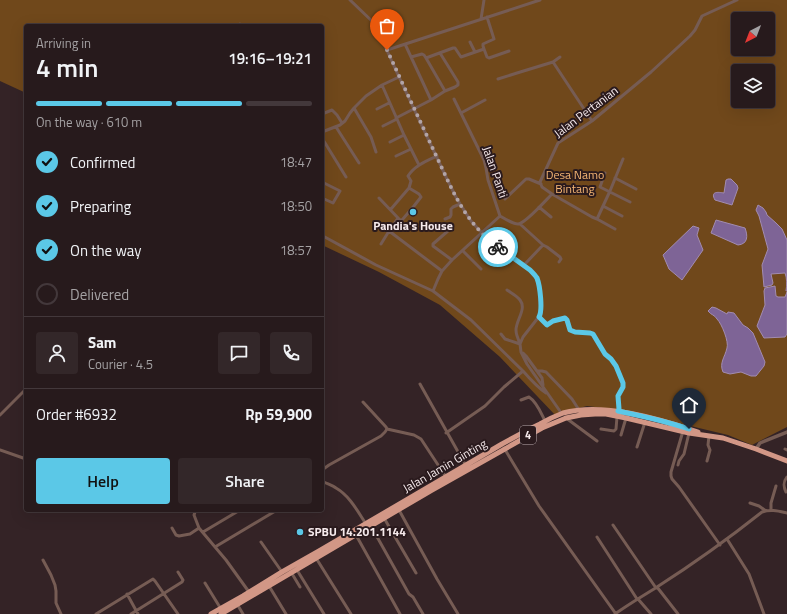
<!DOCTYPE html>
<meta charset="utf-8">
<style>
body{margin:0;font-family:"Titillium Web",sans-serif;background:#332729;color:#f1f3f6;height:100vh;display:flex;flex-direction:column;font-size:15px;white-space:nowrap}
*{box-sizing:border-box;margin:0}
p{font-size:13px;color:#a4a1a3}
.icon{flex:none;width:22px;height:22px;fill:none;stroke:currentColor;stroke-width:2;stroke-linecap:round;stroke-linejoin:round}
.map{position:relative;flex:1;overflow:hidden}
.drawer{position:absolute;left:24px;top:24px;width:300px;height:488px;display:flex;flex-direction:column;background:#271a1c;border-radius:4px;box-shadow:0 4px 16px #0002,0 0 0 1px #43383b}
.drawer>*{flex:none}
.needle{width:26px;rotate:222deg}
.buttons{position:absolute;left:731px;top:12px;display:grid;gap:8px}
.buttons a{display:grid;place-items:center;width:44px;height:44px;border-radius:4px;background:#271a1c;box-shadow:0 4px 16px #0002,0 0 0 1px #43383b;font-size:20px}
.pin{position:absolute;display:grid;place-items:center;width:34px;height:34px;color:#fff;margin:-41px -17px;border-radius:50% 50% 50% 0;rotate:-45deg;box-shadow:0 0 4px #0007}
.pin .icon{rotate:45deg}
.courier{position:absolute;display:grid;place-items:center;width:40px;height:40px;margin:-20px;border:3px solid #5bc8e7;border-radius:50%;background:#fff;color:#222;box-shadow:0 1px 5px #0007}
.overview em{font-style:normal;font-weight:600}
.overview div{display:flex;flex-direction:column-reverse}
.overview{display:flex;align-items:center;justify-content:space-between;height:68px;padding:0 12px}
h1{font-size:26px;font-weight:600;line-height:30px}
.bar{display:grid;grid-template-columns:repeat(4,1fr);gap:6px 4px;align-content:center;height:48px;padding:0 12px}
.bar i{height:5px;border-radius:3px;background:#43383b}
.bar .active{background:#5bc8e7}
.bar p{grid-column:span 4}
.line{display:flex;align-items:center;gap:10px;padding:0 12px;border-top:1px solid #43383b}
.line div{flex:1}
.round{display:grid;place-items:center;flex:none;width:42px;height:42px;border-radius:4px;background:#332729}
ol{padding:0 12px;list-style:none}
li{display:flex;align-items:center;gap:12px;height:44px}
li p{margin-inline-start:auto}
li .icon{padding:4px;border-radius:50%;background:#5bc8e7;color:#111;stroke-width:4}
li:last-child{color:#a4a1a3}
li i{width:22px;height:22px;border:2px solid #43383b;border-radius:50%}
.cta{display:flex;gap:8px;margin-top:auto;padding:8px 12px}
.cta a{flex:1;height:46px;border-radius:4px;background:#5bc8e7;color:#111;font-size:16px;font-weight:600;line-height:46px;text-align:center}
.cta a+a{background:#332729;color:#f1f3f6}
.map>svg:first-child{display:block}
</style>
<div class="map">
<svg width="787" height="614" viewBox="0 0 787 614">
<rect width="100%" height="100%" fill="#342326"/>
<path fill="#70481b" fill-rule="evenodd" d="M0 0H787V427L752 445 728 435 628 411 587 406 563 412 557 417 500 357 440 305 379 272 322 245V26H26V93L0 81ZM738 19H768V49H738ZM738 71H768V101H738Z"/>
<path fill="#7e6496" stroke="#a28cb0" d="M728 179H731L737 185 738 188 732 205 715 200C710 191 718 192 724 193L726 180Z
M758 205 763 208 766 212 767 215 776 223 782 229 787 240V291H786C787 285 787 278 785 273L771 274 773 283 772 285 764 287 762 265 768 249 759 216 756 210Z
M716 220 745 228C748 236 748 244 738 245L711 233Z
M693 226 699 228 697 235 703 250 682 280 669 269 663 255Z
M775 286 776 296 778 297H785L787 292V334L785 337 764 338 757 326 765 305 764 291 765 288Z
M712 307 716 308 727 314 728 312 734 313 743 325 748 328 753 333 765 362 764 366 756 376H751L741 372 730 374 723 372C719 363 725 357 727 348 729 342 722 324 717 319 715 315 711 315 708 311Z"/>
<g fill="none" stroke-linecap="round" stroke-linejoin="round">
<path stroke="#765c54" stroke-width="3" d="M350 0 375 24 399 77 447 179 457 199 471 221 482 233 501 250 530 270 537 278 539 287 541 314 523 337 520 344 521 352 527 364 562 414
M481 19 484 0
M239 26 240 24
M470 42 475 52
M405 44 431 100
M484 49 487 57 489 58 509 51
M387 50 540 0
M411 57 422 54 424 55 426 58
M553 62 560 57
M498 79 517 73 553 62 592 121
M382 85 404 135 419 165
M445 91 426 58 453 48H455L461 57 484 49 483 46V44L494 39 487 17
M454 99 484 160 486 168 488 180 500 216
M354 108 371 137 376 152
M377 109 389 103
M461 113 485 100
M322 114 332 110 337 115 342 123
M396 118 431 100 445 91 455 87 458 85V82L440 53
M383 126 397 119
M336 127 359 163
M322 132 340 125 345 121 350 113 354 108 366 96 382 85 399 77
M322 138 346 177
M390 142 404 135
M396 156 411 149
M605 173 600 187 630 202
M615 178 636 189
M322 182 340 191 333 203 322 198
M552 194 592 217 597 219 610 191 623 159
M379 198 400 220H402L414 206 421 197 419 194 409 188
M505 199 526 179H529L541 184
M603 206 622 216
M539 207 551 217
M391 209 409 188 411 181 408 176C414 166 426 161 437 156
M398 218 389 231 442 271
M445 219 450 217 451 215V209L453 207 460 204
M597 219 615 229
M520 224 543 245
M449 230 433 244V246L452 260
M323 236 376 265 433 291 471 320 523 371C530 379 537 387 546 393
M381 244 389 231
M463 251 481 269
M524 265 543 245 547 247 560 257 561 259 559 262
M507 290C511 293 517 296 520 300 527 309 516 320 516 330 516 335 518 339 520 343
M433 291 438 279 442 271 452 260 500 216C505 219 513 224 518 224 525 224 546 200 552 194L542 187 540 182 558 143 592 121 651 72 690 36 695 30 702 16 737 0
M539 317 547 325 553 321 565 318 567 320 570 330 572 331 591 333 593 334 605 354 611 359 616 366 623 383V387L618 396 619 409 618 411
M501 334 505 339 520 344
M523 353 526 356 542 378 543 385
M537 371H542L546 372 572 399 579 410
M420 384 466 466
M521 400 529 397C537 402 541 413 545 421
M0 415 26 389
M566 418 597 441
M387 429 414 435 421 439 446 477
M601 429 614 431 616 429 617 417
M683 431 671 472V476L672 479 679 487 720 545
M446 433 485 406 504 387 523 371
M621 435 626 418
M637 447 645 422
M504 448 539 506 616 614
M785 449 787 450
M0 450 26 459
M707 461 710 450 708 445 709 436
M678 465 679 461 684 454 689 433
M322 470 329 465 381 436 385 432 387 429 386 427 363 402
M322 481C327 484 332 485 336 488 350 496 358 512 366 524
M786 492C783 486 783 482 787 477
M750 503 759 506 766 511
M199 510 195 512 194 515 199 528 226 560 249 592
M399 510 437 579 458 614
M771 510V503L776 486
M384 518 416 573
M613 525 656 588
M371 526 409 594 413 597 423 614
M172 528 176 535 179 536 190 534 199 528
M203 532 240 510
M356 535 400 614
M597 537 637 599
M727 539 749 574 764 614
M261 542 282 572
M215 547 277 510
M316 558 351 614
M43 560 51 575 55 585 56 591V603L61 614
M297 570 324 614
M291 572 300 587
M205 583 221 609
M269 586 286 614
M657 587 678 614
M127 594 138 614
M638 599 651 614
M237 604 243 614
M96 614 153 579 155 581 178 614
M131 614 182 582 183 580 178 572
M615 614C629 604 643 596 657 587 693 564 728 539 762 512 771 509 778 511 787 513"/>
<path stroke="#765c54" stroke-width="3.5" d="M756 449 760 443 787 432"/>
<path stroke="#d29786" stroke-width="5" d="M211 614 243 596 282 572 319 551 502 444C515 437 527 430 540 424 547 420 555 416 563 413 603 402 660 419 698 432
M221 614 432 490 542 428 566 418 581 415 595 414H606L626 418 689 433 723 438 756 449 787 461"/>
</g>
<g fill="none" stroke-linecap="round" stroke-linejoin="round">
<path stroke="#b2a4a7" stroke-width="4" stroke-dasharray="0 7.2" d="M387 50 447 179C456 198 466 217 481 232 486 238 492 242 498 247"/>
<path stroke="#5bc8e7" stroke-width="5" d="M498 247 530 270C533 273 535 275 537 278 540 286 543 310 539 317L547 325 553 321 565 318 567 320 570 330 575 332 590 333 593 334 605 354 611 359 616 366 623 383V387L618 396 619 409 618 411C642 416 666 421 689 429"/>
</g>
<g fill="#5bc8e7" stroke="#2a1a1d" stroke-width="1.5">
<circle cx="413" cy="212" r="4"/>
<circle cx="300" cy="532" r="4"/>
</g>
<g text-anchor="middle" stroke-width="4" stroke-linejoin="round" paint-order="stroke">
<rect fill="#2a1a1d" stroke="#b9acae" stroke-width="1" x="520" y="426" width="16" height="18" rx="3"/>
<g font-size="11" font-weight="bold" fill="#f6eaec">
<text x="528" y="439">4</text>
</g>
<g font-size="12" fill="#f6eaec" stroke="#2a1a1d">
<text transform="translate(586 112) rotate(-37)" y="4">Jalan Pertanian</text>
<text transform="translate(495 172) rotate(71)" y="4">Jalan Panti</text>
<text transform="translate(445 466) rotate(-30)" y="4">Jalan Jamin Ginting</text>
</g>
<g font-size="12" fill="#f7b775" stroke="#2a1a1d">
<text x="575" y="179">Desa Namo<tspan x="575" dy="14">Bintang</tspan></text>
</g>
<g font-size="12" font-weight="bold" fill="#f6eaec" stroke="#2a1a1d">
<text x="413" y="230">Pandia's House</text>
<text x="308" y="536" text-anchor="start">SPBU 14.201.1144</text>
</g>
</g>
</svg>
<div class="buttons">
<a><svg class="needle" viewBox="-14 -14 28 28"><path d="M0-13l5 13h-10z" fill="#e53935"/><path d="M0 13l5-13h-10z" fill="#a4a1a3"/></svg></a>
<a><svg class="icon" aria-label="layers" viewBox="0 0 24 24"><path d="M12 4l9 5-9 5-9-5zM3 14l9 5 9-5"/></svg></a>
</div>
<div class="pin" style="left:387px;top:50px;background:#ea580c"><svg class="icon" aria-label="bag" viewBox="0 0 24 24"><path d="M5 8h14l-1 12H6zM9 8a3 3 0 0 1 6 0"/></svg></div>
<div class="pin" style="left:689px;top:429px;background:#1f2937"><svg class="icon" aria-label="home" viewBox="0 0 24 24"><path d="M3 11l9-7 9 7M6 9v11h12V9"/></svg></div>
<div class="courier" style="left:498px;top:247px"><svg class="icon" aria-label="bike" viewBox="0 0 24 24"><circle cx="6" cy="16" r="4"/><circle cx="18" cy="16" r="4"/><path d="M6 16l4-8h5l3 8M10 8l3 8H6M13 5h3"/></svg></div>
<section class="drawer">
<div class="overview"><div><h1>4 min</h1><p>Arriving in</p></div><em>19:16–19:21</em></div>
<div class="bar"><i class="active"></i><i class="active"></i><i class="active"></i><i></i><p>On the way · 610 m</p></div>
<ol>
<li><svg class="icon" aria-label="check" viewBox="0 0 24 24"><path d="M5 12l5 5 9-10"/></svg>Confirmed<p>18:47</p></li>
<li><svg class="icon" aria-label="check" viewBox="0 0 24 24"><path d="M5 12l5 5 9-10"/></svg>Preparing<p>18:50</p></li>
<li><svg class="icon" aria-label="check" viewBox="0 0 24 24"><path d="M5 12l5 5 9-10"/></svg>On the way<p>18:57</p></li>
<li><i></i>Delivered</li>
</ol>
<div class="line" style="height:72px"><a class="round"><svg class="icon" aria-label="person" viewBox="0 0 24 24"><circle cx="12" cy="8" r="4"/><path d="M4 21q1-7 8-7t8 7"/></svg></a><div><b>Sam</b><p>Courier · 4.5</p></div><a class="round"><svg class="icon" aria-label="chat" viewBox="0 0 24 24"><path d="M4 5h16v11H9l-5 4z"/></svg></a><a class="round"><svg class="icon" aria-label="phone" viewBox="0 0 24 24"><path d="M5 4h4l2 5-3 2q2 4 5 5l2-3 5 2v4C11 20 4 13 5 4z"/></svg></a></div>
<div class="line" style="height:52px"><div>Order #6932</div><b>Rp 59,900</b></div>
<div class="cta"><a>Help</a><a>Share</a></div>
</section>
</div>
